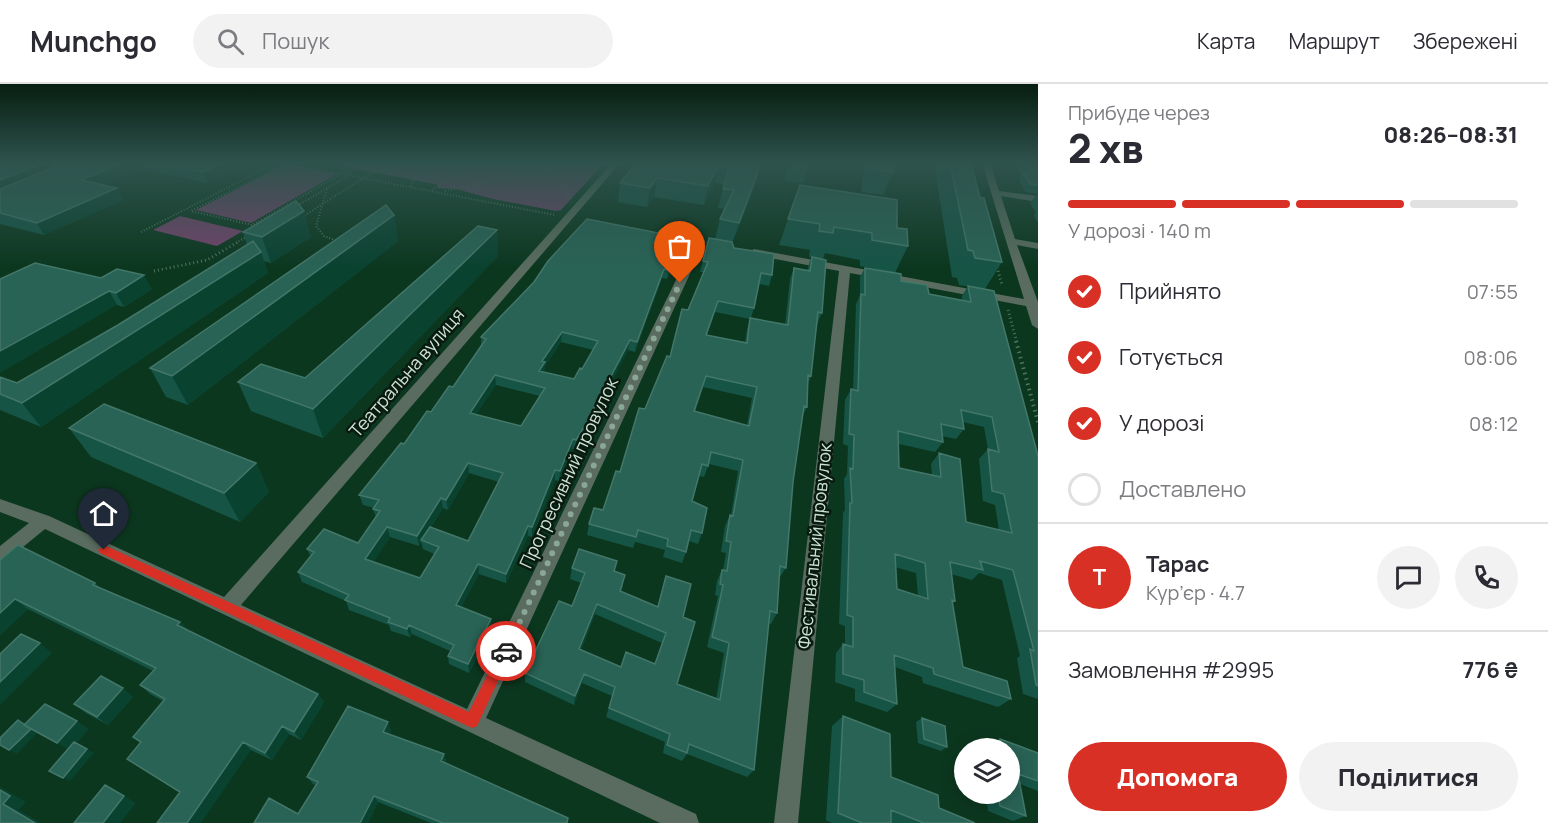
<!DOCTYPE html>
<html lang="uk">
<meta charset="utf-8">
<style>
body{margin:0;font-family:Manrope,sans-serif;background:#f2f2f3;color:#2b2b33;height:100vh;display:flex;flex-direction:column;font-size:22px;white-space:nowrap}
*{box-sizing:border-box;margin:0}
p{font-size:20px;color:#7c7c81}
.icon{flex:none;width:33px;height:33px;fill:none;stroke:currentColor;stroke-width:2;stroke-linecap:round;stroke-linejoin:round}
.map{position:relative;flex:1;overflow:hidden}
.panel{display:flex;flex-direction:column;background:#fff;width:510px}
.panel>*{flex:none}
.tools{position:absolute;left:954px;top:654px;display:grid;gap:12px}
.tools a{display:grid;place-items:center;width:66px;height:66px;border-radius:50%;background:#fff;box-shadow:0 3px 15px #0003;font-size:30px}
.pin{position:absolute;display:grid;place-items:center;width:51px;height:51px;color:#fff;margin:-62px -26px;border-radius:50% 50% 50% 0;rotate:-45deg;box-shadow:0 0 6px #0007}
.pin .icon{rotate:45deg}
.courier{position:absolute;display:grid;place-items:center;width:60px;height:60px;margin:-30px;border:4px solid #d93025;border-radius:50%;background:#fff;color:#222;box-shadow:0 2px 8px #0007}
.head em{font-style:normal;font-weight:800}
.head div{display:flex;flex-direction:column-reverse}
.head{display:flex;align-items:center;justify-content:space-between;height:102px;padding:0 30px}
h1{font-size:39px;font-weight:800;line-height:45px}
.bar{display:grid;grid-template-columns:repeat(4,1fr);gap:9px 6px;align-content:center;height:72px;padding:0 30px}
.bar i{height:8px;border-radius:4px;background:#e1e1e2}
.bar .active{background:#d93025}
.bar p{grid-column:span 4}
.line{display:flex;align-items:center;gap:15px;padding:0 30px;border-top:2px solid #e1e1e2}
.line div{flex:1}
.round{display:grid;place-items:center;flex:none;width:63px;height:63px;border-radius:32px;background:#f2f2f3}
ol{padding:0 30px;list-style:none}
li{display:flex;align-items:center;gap:18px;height:66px}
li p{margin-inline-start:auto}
li .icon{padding:6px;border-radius:50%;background:#d93025;color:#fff;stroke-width:4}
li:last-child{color:#7c7c81}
li i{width:33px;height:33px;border:3px solid #e1e1e2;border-radius:50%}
.button{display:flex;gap:12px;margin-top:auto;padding:12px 30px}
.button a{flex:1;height:69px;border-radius:36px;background:#d93025;color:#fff;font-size:24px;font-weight:800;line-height:69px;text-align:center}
.button a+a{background:#f2f2f3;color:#2b2b33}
header{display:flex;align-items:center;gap:36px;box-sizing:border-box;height:84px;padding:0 30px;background:#fff;border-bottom:2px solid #e1e1e2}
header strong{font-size:28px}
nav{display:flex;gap:33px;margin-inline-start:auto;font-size:21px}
.search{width:420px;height:54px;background:#f2f2f3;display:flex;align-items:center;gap:15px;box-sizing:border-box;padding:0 21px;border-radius:33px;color:#7c7c81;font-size:22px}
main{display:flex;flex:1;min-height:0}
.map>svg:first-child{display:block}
</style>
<header>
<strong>Munchgo</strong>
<div class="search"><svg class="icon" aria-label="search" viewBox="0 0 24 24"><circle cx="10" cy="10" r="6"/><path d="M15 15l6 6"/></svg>Пошук</div>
<nav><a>Карта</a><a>Маршрут</a><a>Збережені</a></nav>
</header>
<main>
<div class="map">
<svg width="1038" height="739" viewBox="0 0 1038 739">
<rect width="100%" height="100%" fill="#0c371f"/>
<path fill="#75436c" d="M339 79H604L561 126 556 127 493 115 456 105 437 104 439 101 347 83Z
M286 80 337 90 251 139 196 126Z
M180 132 243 147 217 162 153 146Z"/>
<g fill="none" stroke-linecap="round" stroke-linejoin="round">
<path stroke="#51745f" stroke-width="2" stroke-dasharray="1 2" stroke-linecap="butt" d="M286 79 341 90 252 141 191 127Z
M336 79 351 90
M352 79 345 83 372 88 431 79
M551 79 570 116
M341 90 555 131
M411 102 422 80
M327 105 316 142 324 152 338 157
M432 106 469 79
M445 107 576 79
M295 123 351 90
M302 133 387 79
M141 148 276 79
M236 159 248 152"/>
<path stroke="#51745f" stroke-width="3" stroke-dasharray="1 3" stroke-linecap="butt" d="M997 183 1002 201
M154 187 207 176 238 158
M1008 226 1017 259"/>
<path stroke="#51745f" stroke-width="4" stroke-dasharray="1.5 4" stroke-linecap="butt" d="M1016 257 1038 338"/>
<path fill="#5a6c5f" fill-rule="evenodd" d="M612 79H620L241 521 467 625 695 157 703 155 705 157 486 634 696 730 699 739H660L45 445 6 477 0 479V462L29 439 0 428V415L49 432 224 513Z
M982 79H990L999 107 1038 112V118L1001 112 1015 155 1038 159V165L1017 161 1038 218V245L1032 241 1026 222 850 189 798 739H774L839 187 754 171 749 168 754 165 1024 215Z"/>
</g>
<path fill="#165446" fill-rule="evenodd" d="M0 79H251L208 99 142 85 103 101 123 116 44 151 0 140Z
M689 79H760L752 110 732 159 734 164 772 191 769 202 759 200 754 224 751 234 785 241 790 195 794 184 807 187 811 173H809L810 166 779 161 800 101 897 144 908 162 895 189 860 182V176L825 169 823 175 822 229 817 240 811 292 808 300 807 323 803 331 793 398 786 484 779 494 777 529 771 540 769 539 754 686 747 693 687 670 682 677 663 669 665 658 606 633 612 612 582 599 574 621 525 598V589L572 522 581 499 570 495 572 484 615 487 623 502 621 508 657 523 666 492 683 533 677 600 716 615 724 569 707 563 718 512 715 511 717 497 722 486H723L726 469 721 468 725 442 730 431H731L738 387 709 380 704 393 699 392 692 417 702 449 698 460 689 457 686 468 682 479 663 473 665 466 635 458 633 464 587 451 589 440 603 426 645 325 670 273 688 226 704 188H700L709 154 715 155 720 135 725 125 718 124 724 101 715 98 704 121 654 113 647 123 618 118 620 99 687 82ZM715 228 750 235 747 245 745 258 707 251ZM703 303 752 314 747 341 695 328ZM595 530 662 559 655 580 621 583 581 566Z
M789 79H810L803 99 784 97Z
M865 79H894L893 88 883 111 861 108Z
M934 79H971L980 114 1002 178 985 205 959 201 957 194 952 193Z
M1014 79H1038V110L1025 108 1019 96 1021 92Z
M1036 111H1038V139L1034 131 1036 129 1030 119Z
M394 131 398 157 188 321 166 313 150 284Z
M497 146 498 172 323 354 251 327 238 298 305 294Z
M243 148 311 153 271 179 264 177 268 189 41 343 0 326V293L17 299 118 241 247 161Z
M684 160 667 195 662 194 635 268 628 266 585 350 575 366 572 365 559 397 555 396 532 453 528 452 506 499 479 490 461 523 491 535 492 544 469 589 449 580 448 572 450 567 412 550 410 553 391 547 389 541 349 526 346 517 302 498 298 488 311 473 307 465 358 459 376 433 373 425 374 424 363 421 359 411 431 328 453 303 481 261V253ZM561 258 593 266 582 285 574 295 544 288 545 282ZM496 301 540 312 521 342 476 330ZM469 389 499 398 468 457 431 443 443 424 448 426ZM390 453 419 462 421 458 423 465 434 470 420 494 373 478Z
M865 184 901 197 929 210 962 216V212L968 202 1038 372V615L1023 610 1017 574 1020 572 1002 496 979 489 972 496 951 490 955 517 952 519 963 583 1011 615 998 623 923 599 922 593 895 583 897 620 887 628 855 617V605L835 598 836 569 843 560 845 561V542L839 540 843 429 845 426 844 395 847 390 848 362 843 360 845 316 851 305 853 306 856 220 860 211V193ZM963 338 984 343 988 365 979 375 983 417 995 421 999 446 966 438 939 369 931 380 932 391 899 384V360L935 368 943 358 942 352 956 355 964 345ZM895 483 916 489 918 512 897 505Z
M101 194 152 205 124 223 117 221Z
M69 344 256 379 269 408 240 438 91 373Z
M0 476 95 499 100 504 180 538 188 546 318 610 324 618 301 656 289 650 272 676 251 666 180 708 141 659 133 653 163 617 150 610 140 601 153 587 28 525 0 551Z
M133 613 108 641 86 629 74 620Z
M843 632 891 693 939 724 975 739H832L826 736 832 642Z
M922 634 947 663 941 667 918 659 916 638Z
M391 646 389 650 444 670 446 677 445 679 567 739H431L378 718 368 739H254L298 730 316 701 313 700 307 693Z
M1000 655 1038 669V707L1020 700 1026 732 1013 737 988 727 986 710H1010V664H989V662Z"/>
<path fill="#0a4230" d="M44 79H80L0 110V96Z
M123 79H139L142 85 87 108 81 96Z
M223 79H251L208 99 203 88Z
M720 80 715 98 704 121 708 102Z
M757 91 752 110 733 159 739 139Z
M657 94 654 113 647 123 650 104Z
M117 104 123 116 44 151 37 139Z
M304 127 311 153 271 179 262 153Z
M394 131 398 157 188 321 172 292Z
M497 146 498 172 323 354 313 325Z
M686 151 684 160 667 195 669 186Z
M261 168 268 189 41 343 22 319Z
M664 185 662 194 635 268 637 258Z
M144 191 152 205 124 223 116 209Z
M109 207 117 221 0 289V267Z
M562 248 561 258 545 282 544 288 539 287 542 277Z
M630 256 628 266 585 350 575 366 576 356Z
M495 291 496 301 470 339V329Z
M573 355 572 365 559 397 560 387Z
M256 379 269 408 240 438 224 409Z
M468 379 469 389 448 426 446 416Z
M555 386V396L532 453V443Z
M441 414 443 424 422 456H421V458L419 462 417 452Z
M528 442V452L506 499V490Z
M387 443 390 453 369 485 365 475Z
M478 480 479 490 458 530 456 521Z
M15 515 28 525 0 551V529Z
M597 520 595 530 577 575 579 565Z
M491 535 492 544 469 589 468 580Z
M180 538 189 548 177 541Z
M409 541 412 550 410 553 407 545Z
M40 559 52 569 0 621V598Z
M584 590 582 599 574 621 575 612Z
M123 604 133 613 108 641 97 633Z
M318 610 324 618 301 656 294 648Z
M77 637 89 645 70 667 57 659Z
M388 638 391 646 387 655 383 648Z
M282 642 289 650 272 676 265 669Z
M30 645 37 649 17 670 9 666Z
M243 658 251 666 201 739H187Z
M87 665 94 669 70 697 63 694Z
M444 670 446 677 443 684 441 677Z
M105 701 136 719 120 739H103Z
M0 703 26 718 19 726 41 739H35L3 720Z
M374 712 378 718 368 739H360Z"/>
<path fill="#296355" stroke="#437769" stroke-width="1.5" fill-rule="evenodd" d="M0 79H44L0 96Z
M65 79H123L81 96 117 104 37 139 0 129V105Z
M162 79H223L203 88Z
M636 79H672L687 82 689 79H760L757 91 739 139 720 135 734 106 723 105 729 83 720 80 708 102 657 94 650 104 620 99Z
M872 79H894L893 88 871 85Z
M950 79H971L980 114H984L1002 178 975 174 973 167 968 166Z
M1023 79H1038V101L1030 100 1023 89H1030Z
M800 101 897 116V144L907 145 908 162 872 156V149L834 143 833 149 819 147 820 140 788 135Z
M296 117 304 127 262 153 243 148Z
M386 121 394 131 172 292 150 284Z
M587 135 658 149 660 146 686 151 669 186 664 185 637 258 630 256 586 340 576 356 573 355 560 387 555 386 532 443 528 442 506 490 478 480 456 521 491 535 468 580 448 572 454 561 409 541 407 545 388 538 390 534 345 516 349 511 298 488 314 468 307 465 324 445 358 459 380 427 373 425 379 416 359 411 401 359 404 360 427 327 431 328 449 302 453 303 486 255 481 253 534 198 548 177ZM562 248 598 257 582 285 580 284 574 295 539 287 545 278 542 277ZM495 291 545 304 521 342 470 329ZM468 379 503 389 468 457 430 443 421 456 439 463 420 494 365 475 387 443 417 452 441 414 446 416Z
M478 142 497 146 313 325 238 298 261 280 305 294Z
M709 154 732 158 734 164 774 170 772 191 761 189 754 224 718 217 706 251 747 259 750 234 788 241 794 184 810 187 812 173 826 176 822 229 818 228 811 292 808 291 807 323 804 322 793 398 786 484 780 482 777 529 770 527 754 686 689 660 687 669 667 661 670 650 609 624 615 603 584 590 575 612 525 589 559 517 572 522 585 489 572 484 579 465 617 477 614 487 625 491 620 507 658 523 666 492 691 500 683 533 695 538 677 600 720 616 729 559 712 553 723 501 720 500 722 486 727 487 731 458 726 457 730 431 733 432 743 376 711 368 708 382 702 380 692 417 707 424 702 449 691 446 686 468 667 462 668 455 638 446 636 453 589 440 594 424 603 426 616 387 620 388 639 324 645 325 667 272 670 273 682 225 688 226 708 178 703 177ZM706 292 757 303 749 342 694 327ZM597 520 666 549 655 580 626 568 621 583 579 565Z
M253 157 261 168 22 319 0 310V293L17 299 118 241Z
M35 179 101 194 117 185 144 191 116 209 109 207 0 267V195Z
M865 184 901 190V197L927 201 929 210 971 218 968 202 994 207 1038 372V602L1036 601 1030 565 1034 567 1013 486 980 477 983 486 950 478 955 517 952 516 963 583 1007 597 1011 615 934 590 933 584 894 571 897 620 864 608V596L843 590V560L853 563V533L847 531 850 419H852L850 384 853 385 854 351 849 350 851 305 858 307 861 210 865 211ZM961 326 992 333 999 368 988 365 992 407 1004 410 1012 449 966 438 960 375 939 369 941 393 899 384 898 347 943 358 941 340 964 345ZM895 470 925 479 928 515 897 505Z
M104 320 256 379 224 409 69 344Z
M18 461 95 499 93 501 180 538 177 541 318 610 294 648 282 642 265 669 243 658 187 739H157L180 708 127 675 141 658 133 653 165 615 140 601 156 584 15 515 0 529V476Z
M21 550 40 559 0 598V570Z
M101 592 123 604 97 633 74 620Z
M45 620 77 637 57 659 24 641Z
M348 622 388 638 383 648 444 670 441 677 568 734 567 739H443L374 712 360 739H254L269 714 298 730 318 698 307 693Z
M843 632 890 650 891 693 938 711 939 724 975 739H924L891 726V739H862L838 729Z
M922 634 945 642 947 663 924 655Z
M18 636 31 645 9 666 0 661V654Z
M1000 655 1038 669V697L1018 690 1026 732 1000 722 998 710H1010V664H1001Z
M74 658 87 665 63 694 49 687Z
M105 701 124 712 103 739H74Z
M0 706 10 712 3 720 35 739H0Z"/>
<linearGradient id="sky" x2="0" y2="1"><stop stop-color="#071e11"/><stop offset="0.43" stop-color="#2e534d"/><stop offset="1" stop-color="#2e534d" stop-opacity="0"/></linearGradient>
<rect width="1038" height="183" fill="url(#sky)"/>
<path fill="#d93025" d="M104 461 469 628 501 563 506 561 512 567 477 642 472 644 100 469 98 466Z"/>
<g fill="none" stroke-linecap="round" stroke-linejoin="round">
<path stroke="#89a794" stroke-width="6" stroke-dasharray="0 10.8" d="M506 567 680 199"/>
</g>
<g text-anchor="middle" stroke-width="5" stroke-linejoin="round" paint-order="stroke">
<g font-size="18" fill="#cde3d3" stroke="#091a0f">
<text transform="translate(407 289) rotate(-49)" y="6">Театральна вулиця</text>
<text transform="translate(569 389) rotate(-65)" y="6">Прогресивний провулок</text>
<text transform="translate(815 462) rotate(-84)" y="6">Фестивальний провулок</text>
</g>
</g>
</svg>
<div class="tools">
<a><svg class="icon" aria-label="layers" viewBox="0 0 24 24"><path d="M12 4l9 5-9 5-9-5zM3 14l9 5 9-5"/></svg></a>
</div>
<div class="pin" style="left:680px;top:199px;background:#ea580c"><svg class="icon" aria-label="bag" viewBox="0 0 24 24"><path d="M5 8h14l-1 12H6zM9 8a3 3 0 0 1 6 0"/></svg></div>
<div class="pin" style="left:104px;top:466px;background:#1f2937"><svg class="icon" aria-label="home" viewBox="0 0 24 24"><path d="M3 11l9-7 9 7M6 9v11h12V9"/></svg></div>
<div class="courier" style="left:506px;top:567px"><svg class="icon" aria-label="car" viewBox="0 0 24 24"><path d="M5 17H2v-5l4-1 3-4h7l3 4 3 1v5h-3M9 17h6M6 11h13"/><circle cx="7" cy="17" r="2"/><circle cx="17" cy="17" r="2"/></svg></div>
</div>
<section class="panel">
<div class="head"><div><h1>2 хв</h1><p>Прибуде через</p></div><em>08:26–08:31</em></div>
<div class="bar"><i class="active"></i><i class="active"></i><i class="active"></i><i></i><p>У дорозі · 140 m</p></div>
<ol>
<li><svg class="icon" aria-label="check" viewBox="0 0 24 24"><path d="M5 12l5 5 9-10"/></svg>Прийнято<p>07:55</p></li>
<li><svg class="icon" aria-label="check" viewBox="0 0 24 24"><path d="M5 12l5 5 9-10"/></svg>Готується<p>08:06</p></li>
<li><svg class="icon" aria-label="check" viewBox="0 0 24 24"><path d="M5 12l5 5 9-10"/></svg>У дорозі<p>08:12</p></li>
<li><i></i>Доставлено</li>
</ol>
<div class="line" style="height:108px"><b class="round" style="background:#d93025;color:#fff">Т</b><div><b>Тарас</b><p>Кур’єр · 4.7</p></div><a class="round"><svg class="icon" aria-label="chat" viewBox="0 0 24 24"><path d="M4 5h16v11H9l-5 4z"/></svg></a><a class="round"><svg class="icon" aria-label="phone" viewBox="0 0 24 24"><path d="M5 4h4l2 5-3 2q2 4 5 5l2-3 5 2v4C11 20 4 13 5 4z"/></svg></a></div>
<div class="line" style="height:78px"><div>Замовлення #2995</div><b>776 ₴</b></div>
<div class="button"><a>Допомога</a><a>Поділитися</a></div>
</section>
</main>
